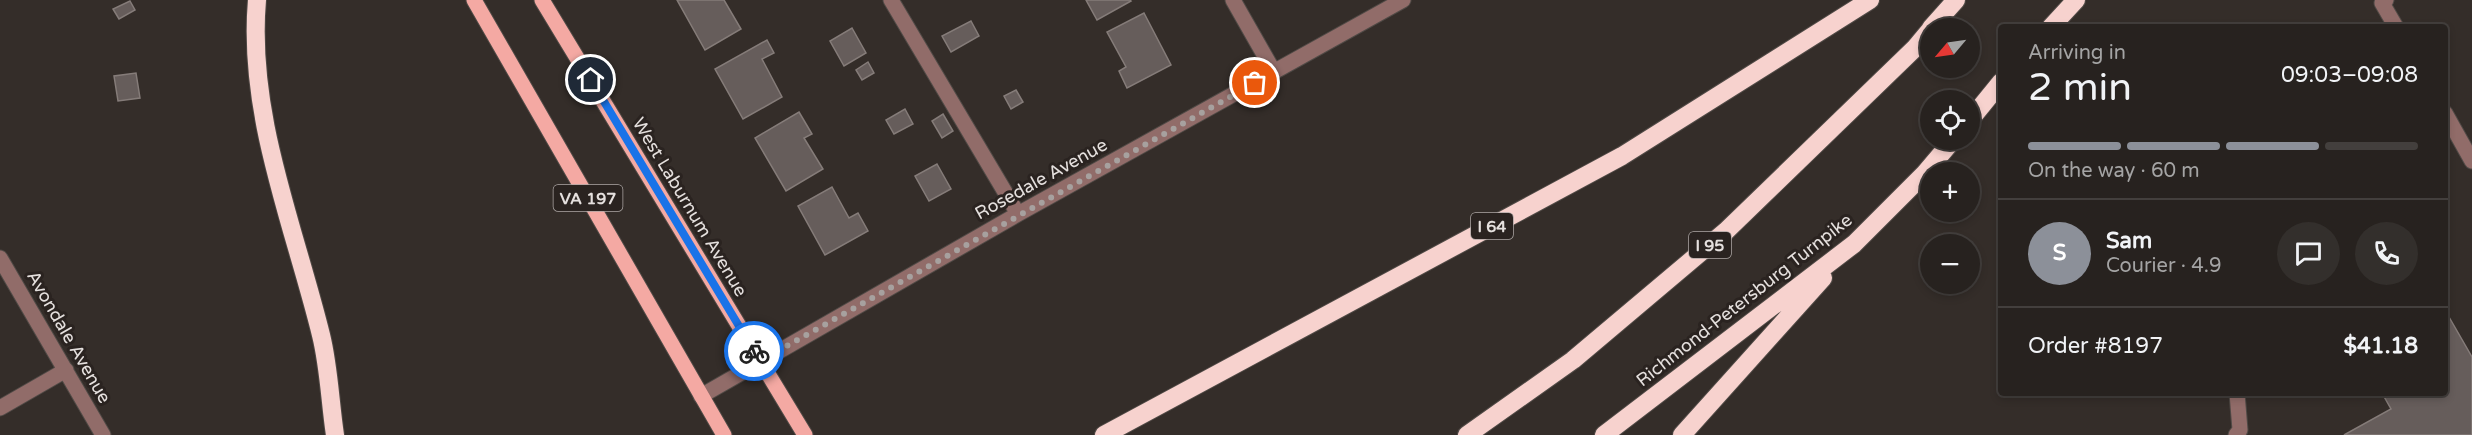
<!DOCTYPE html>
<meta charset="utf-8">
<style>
body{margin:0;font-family:"Varela Round",sans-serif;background:#332f2c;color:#f1f3f6;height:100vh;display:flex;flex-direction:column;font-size:22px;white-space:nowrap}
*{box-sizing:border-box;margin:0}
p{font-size:20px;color:#a4a4a4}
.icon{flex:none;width:33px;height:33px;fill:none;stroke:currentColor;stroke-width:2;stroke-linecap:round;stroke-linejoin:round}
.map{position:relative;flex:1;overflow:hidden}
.details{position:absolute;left:1998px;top:24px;width:450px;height:372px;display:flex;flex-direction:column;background:#27221f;border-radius:6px;box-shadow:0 3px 9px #0003,0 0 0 2px #433f3d}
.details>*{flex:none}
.needle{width:39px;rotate:241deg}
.tools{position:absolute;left:1920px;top:18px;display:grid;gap:12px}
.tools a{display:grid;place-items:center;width:60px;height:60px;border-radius:50%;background:#27221f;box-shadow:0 3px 9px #0003,0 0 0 2px #433f3d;font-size:30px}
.pin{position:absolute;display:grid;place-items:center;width:51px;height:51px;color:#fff;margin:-26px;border:3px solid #fff;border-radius:50%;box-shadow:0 2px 6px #0007}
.courier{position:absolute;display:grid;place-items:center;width:60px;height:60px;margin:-30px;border:4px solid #1a73e8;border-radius:50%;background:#fff;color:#222;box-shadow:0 2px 8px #0007}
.headline em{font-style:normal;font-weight:600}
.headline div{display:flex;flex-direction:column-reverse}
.headline{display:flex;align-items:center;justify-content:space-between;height:102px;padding:0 30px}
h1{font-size:39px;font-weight:600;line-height:45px}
.bar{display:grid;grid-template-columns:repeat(4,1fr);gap:9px 6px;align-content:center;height:72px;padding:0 30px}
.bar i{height:8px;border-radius:4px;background:#433f3d}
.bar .selected{background:#8c9099}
.bar p{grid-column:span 4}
.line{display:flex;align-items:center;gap:15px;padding:0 30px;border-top:2px solid #433f3d}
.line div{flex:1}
.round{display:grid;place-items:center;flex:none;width:63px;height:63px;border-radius:32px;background:#332f2c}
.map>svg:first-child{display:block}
</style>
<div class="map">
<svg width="2472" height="435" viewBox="0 0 2472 435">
<rect width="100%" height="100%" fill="#342d29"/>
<path fill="#665d5b" stroke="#857c79" stroke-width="1.5" d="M677 0H724L741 29 705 50Z
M1086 0H1130L1131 1 1097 20Z
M130 1 135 10 119 19 113 9Z
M1144 13 1171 65 1127 88 1119 71 1126 67 1107 32Z
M971 21 979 36 951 52 942 36Z
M852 28 866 53 844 66 830 41Z
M767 40 774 53 762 59 782 97 743 119 715 69Z
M868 62 874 73 862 80 856 70Z
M136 73 140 98 118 101 114 76Z
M1016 90 1023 102 1011 109 1004 96Z
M905 109 913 124 894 134 886 120Z
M799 112 812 134 804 138 823 169 786 191 755 138Z
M943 114 953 131 942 138 932 121Z
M937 164 951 189 929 201 915 176Z
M832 187 849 218 858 213 868 231 825 255 798 206Z
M2445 310 2472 357V435H2344L2391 409 2382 393H2445Z"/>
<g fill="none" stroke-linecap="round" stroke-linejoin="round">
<g stroke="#504a46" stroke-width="17">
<path id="minor" d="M891 0 1018 214
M1233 0 1274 72
M2386 0 2382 3 2396 27
M2445 113 2472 161
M0 258 103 435
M701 396 1018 214 1403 0
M0 408 66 370
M2236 435 2240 430 2237 393"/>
</g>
<g stroke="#504a46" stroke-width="17">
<path id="major" d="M474 0 724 435
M542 0 805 435"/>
</g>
<g stroke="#504a46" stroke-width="20">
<path id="highway" d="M257 0C247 115 294 225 321 335 329 367 330 402 335 435
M2051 27 2076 0
M1931 28 1956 0
M1970 120 2001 82
M1104 435 1622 156 1870 0
M1467 435 1573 360 1726 231 1915 48 1930 30
M1604 435 1854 244 1925 173 1953 140
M1682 435 1823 278"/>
</g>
<use href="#minor" stroke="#916c69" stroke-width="15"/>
<use href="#major" stroke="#f4a9a3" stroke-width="15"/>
<use href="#highway" stroke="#f7d2ce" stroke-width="18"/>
</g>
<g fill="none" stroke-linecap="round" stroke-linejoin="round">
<path stroke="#a7a19f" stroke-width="6" stroke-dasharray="0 10.8" d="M754 351 760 361 1255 83"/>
<path stroke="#1a73e8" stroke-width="8" d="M591 80 754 351"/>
</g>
<g text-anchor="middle" stroke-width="6" stroke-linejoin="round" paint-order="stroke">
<g fill="#2a2320" stroke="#ada7a5" stroke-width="1.5">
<rect x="553.5" y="185" width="69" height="26" rx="4.5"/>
<rect x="1471" y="213" width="42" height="26" rx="4.5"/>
<rect x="1689" y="232" width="42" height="26" rx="4.5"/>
</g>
<g font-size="16" font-weight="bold" fill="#e5e0de">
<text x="588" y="204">VA 197</text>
<text x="1492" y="232">I 64</text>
<text x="1710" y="251">I 95</text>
</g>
<g font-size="18" fill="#e5e0de" stroke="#2a2320">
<text transform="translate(1041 179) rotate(-29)" y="6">Rosedale Avenue</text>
<text transform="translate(690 207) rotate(59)" y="6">West Laburnum Avenue</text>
<text transform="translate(1744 300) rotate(-38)" y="6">Richmond-Petersburg Turnpike</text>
<text transform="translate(69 337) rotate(60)" y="6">Avondale Avenue</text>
</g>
</g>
</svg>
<div class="tools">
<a><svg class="needle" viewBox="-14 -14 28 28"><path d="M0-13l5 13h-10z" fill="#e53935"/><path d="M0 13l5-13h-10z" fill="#a4a4a4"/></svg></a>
<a><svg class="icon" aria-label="locate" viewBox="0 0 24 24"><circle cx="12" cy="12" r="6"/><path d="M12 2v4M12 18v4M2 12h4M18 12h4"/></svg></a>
<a>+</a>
<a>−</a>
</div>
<div class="pin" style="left:1255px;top:83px;background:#ea580c"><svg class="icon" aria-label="bag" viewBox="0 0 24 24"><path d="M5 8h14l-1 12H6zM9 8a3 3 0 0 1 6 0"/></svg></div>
<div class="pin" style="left:591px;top:80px;background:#1f2937"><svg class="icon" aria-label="home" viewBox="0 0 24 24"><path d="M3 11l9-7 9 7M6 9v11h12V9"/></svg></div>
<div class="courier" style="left:754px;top:351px"><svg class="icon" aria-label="bike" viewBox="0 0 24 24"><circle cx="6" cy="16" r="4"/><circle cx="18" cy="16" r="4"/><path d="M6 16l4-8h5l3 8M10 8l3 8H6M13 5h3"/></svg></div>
<section class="details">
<div class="headline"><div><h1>2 min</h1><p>Arriving in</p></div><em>09:03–09:08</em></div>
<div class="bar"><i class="selected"></i><i class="selected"></i><i class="selected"></i><i></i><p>On the way · 60 m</p></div>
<div class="line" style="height:108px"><b class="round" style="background:#8c9099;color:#fff">S</b><div><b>Sam</b><p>Courier · 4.9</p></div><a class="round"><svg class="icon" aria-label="chat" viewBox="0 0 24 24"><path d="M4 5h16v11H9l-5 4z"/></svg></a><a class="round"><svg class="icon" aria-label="phone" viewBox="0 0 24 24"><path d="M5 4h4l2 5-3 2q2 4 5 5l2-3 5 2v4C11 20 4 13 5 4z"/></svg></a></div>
<div class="line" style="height:78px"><div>Order #8197</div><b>$41.18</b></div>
</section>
</div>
